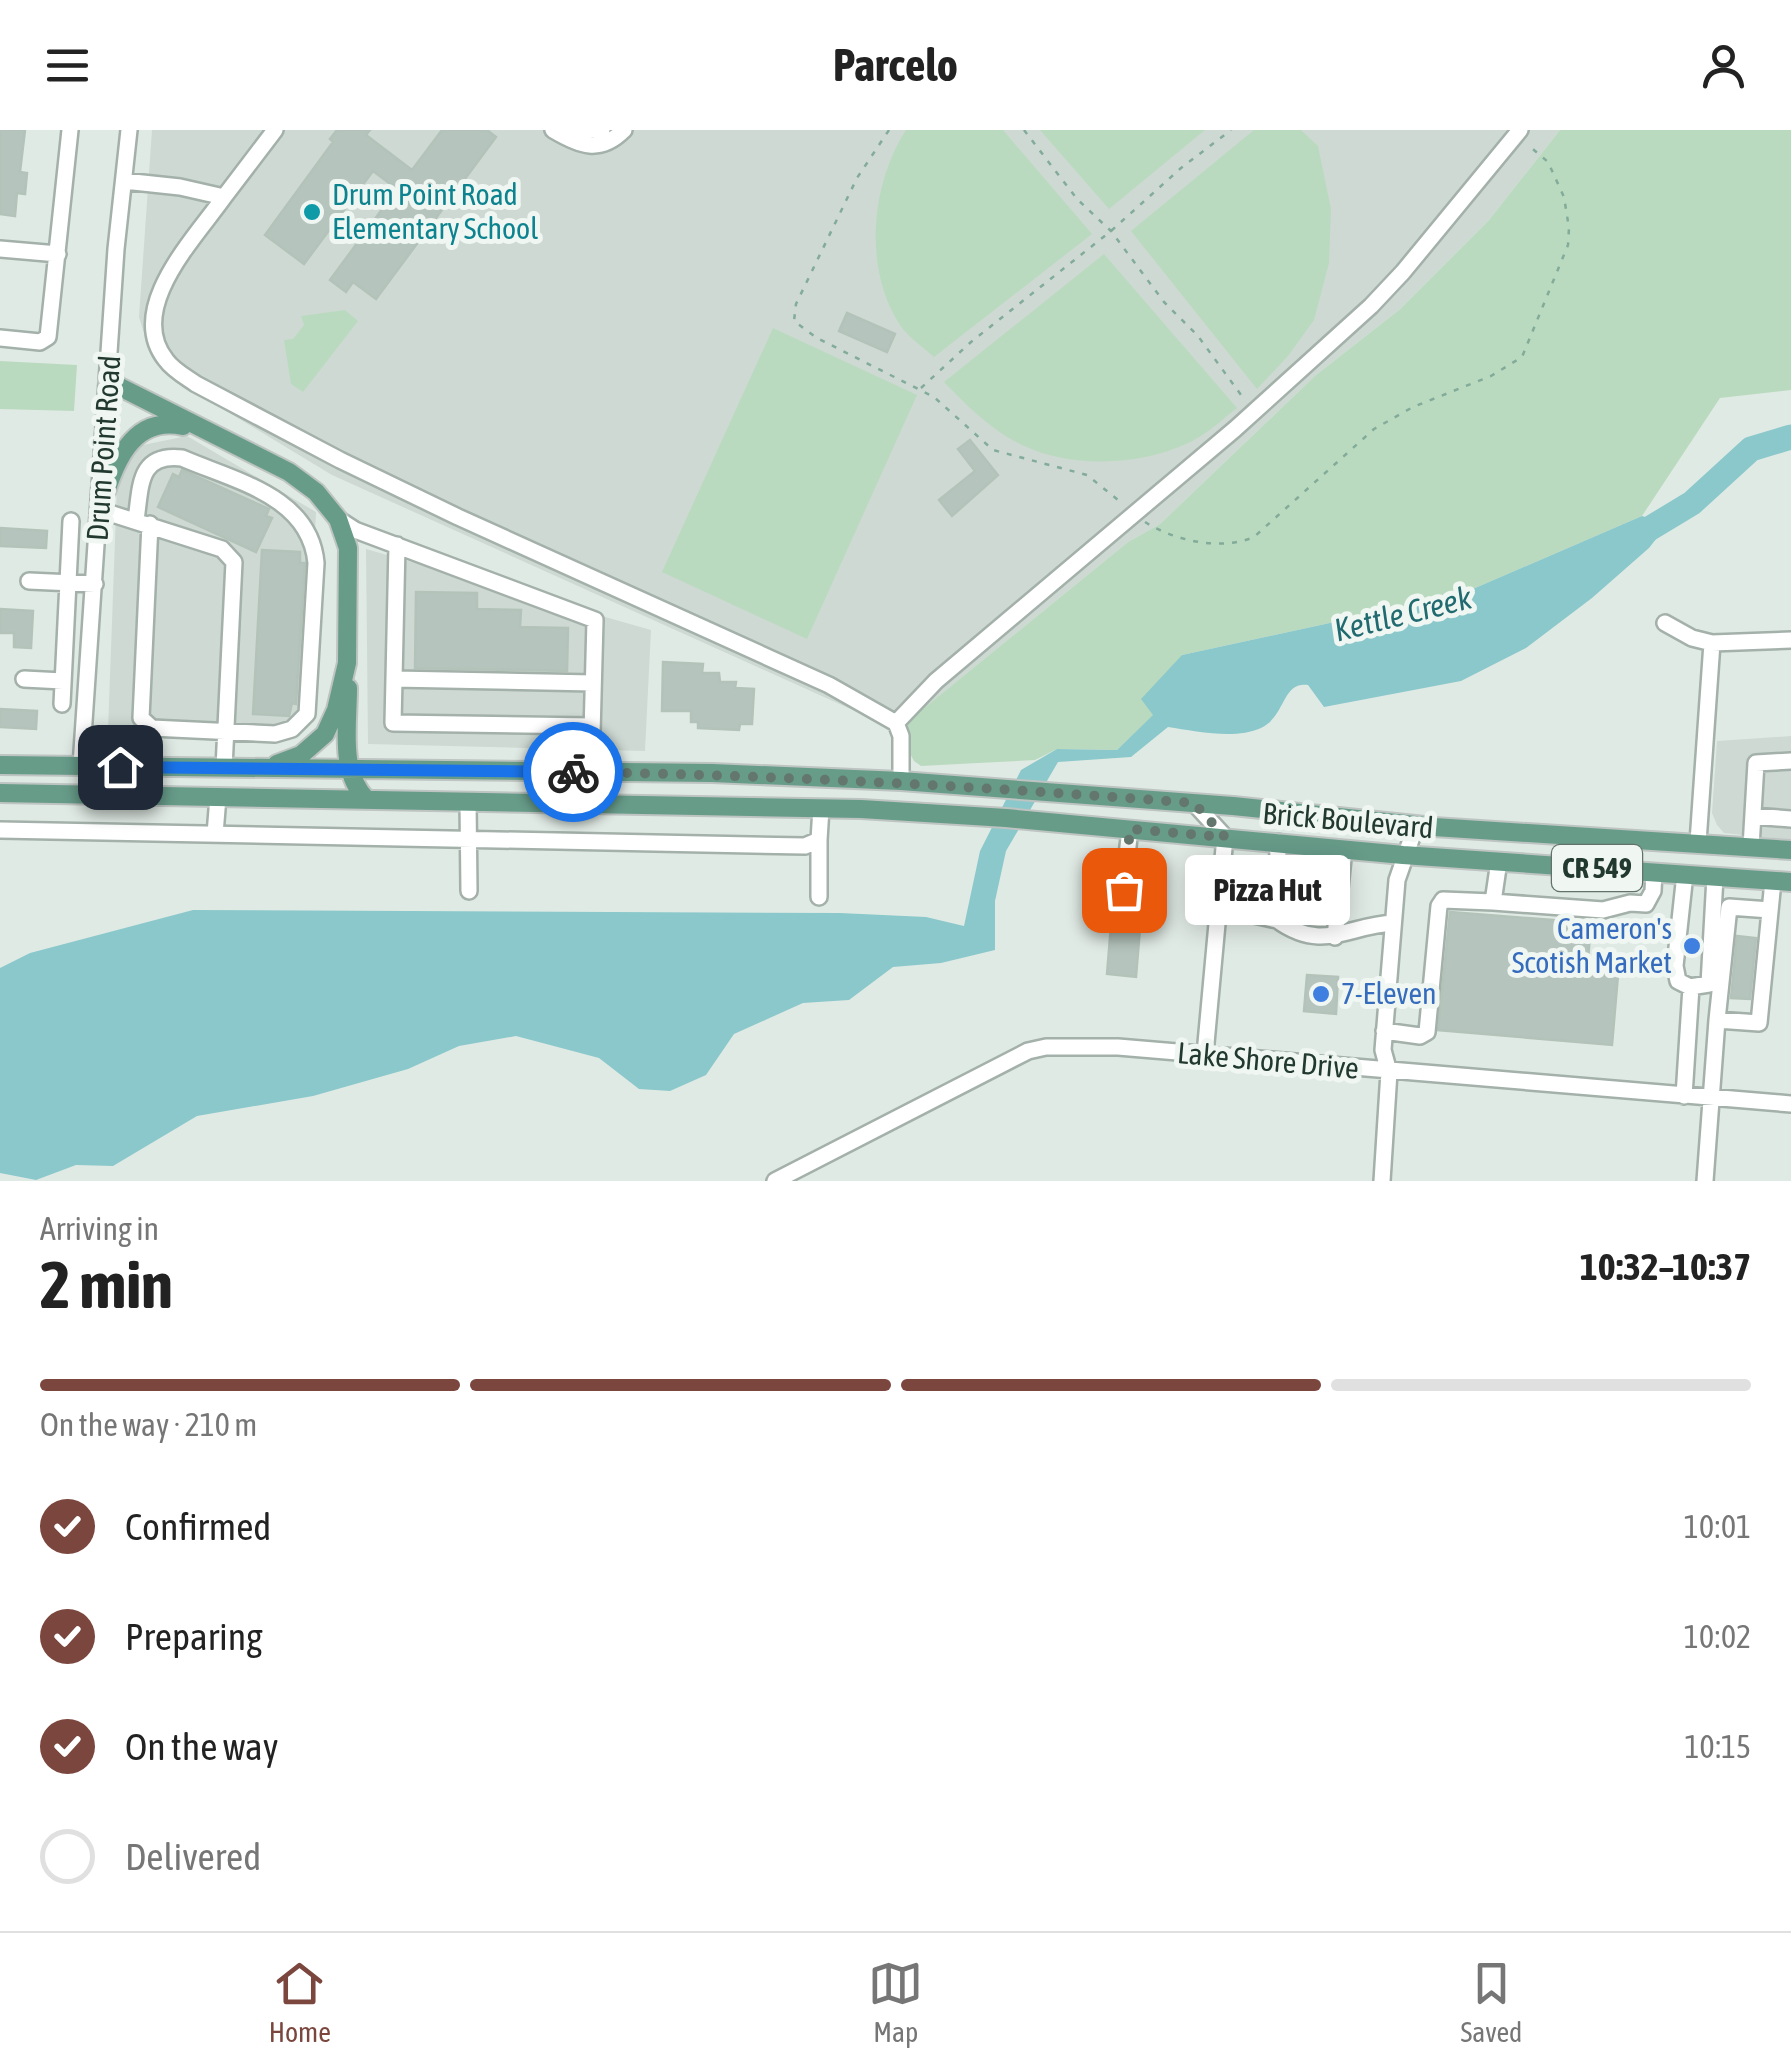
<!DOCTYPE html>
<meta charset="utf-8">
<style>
body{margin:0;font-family:"Asap Condensed",sans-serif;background:#f6f6f6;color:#222;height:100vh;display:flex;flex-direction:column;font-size:38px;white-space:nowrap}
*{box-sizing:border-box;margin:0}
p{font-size:32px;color:#767676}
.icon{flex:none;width:55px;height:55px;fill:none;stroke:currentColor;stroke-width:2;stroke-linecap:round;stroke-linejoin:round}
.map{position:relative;height:1051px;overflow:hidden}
.panel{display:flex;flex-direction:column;background:#fff;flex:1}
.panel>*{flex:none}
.pin{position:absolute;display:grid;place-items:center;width:85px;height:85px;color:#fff;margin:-42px;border-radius:20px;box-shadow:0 5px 15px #0006}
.courier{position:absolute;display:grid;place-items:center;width:100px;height:100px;margin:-50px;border:8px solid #1a73e8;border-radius:50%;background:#fff;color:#222;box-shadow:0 2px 12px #0007}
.bubble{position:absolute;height:70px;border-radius:10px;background:#fff;box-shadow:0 5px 25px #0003;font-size:32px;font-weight:700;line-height:70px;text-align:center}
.summary em{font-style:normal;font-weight:700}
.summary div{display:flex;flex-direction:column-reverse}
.summary{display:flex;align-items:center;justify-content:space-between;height:170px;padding:0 40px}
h1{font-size:65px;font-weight:700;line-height:75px}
.bar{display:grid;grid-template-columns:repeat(4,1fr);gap:15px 10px;align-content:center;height:120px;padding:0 40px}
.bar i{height:12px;border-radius:8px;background:#e0e0e0}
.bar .current{background:#7b463e}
.bar p{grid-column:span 4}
ol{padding:0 40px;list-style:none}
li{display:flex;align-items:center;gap:30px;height:110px}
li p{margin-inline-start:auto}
li .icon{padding:10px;border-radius:50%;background:#7b463e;color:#fff;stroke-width:4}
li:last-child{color:#767676}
li i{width:55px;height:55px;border:5px solid #e0e0e0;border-radius:50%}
header{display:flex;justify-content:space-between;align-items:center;height:130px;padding:0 40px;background:#fff;font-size:45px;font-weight:700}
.tabs{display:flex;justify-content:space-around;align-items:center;height:140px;border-top:2px solid #e0e0e0;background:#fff;font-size:28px;color:#767676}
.tabs a{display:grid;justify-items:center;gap:5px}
.tabs .current{color:#7b463e}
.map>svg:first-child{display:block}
</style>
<header><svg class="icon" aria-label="menu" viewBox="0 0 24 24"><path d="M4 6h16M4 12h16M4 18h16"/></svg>Parcelo<svg class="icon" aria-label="person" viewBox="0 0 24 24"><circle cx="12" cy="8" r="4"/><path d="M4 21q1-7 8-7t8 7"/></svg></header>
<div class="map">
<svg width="1791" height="1051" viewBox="0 0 1791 1051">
<rect width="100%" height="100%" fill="#e0eae4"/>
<path fill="#ced9d3" d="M152 0H1560L1489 90 1399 180 1316 245 1160 394 1128 412 897 600 332 345 175 250 149 219 139 187Z
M187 306 316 382 305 600H108L117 356 138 316Z
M366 419 651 500 645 621 368 614Z
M1791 606V710L1724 703 1717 695 1712 683 1717 611Z"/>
<path fill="#badabf" d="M906 0H1003L1092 104 934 227C923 217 908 207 900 195 863 139 871 54 906 0Z
M1040 0H1205L1109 79Z
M1254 0H1301L1318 16 1331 79 1329 133 1314 190 1288 226 1257 259 1131 101Z
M1560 0H1791V260L1720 268 1642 386 1459 465 1182 525 1154 585 1117 620 1057 619 1035 630 921 636 914 631 897 600 1128 412 1160 394 1316 245 1399 180 1489 90Z
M1104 124 1237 278C1225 287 1214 298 1201 306 1152 336 1073 340 1022 315 992 301 966 275 944 252Z
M345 180 358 191 303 262 291 254 284 210 293 209 304 195 301 186Z
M773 198 917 265 807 509 662 442Z
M0 231 77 235 74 281 0 279Z"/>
<path fill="#8bc8cb" d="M1642 386 1661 392 1660 404 1649 418 1592 468 1526 518 1461 551 1324 577 1308 555C1282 551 1286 586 1261 598 1235 610 1195 601 1168 597L1131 627 1058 632 1006 721 995 771V820L941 833 893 837 849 870 803 873 734 904 706 945 670 961 639 959 599 928 516 906 459 916 408 939 313 966 197 986 113 1036 76 1035 36 1050 0 1043V838L30 823 193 780 840 783 926 787 964 796 980 721 1021 640 1057 619 1117 620 1153 585 1141 569 1182 525 1459 465Z"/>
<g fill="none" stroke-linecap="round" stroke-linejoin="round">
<path stroke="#8bc8cb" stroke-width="25" d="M1634 408 1692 373 1751 319 1791 307"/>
</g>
<path fill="#b5c4bd" stroke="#b3c3ba" stroke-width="2.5" d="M0 0H25L20 42 27 43 25 64 17 63 15 86 0 84Z
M337 0H370L366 5 412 40 442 0H487L496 7 376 169 353 152 346 162 330 150 397 59 373 41 304 134 265 105 333 12 330 9Z
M847 183 895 204 887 222 839 201Z
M970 310 998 345 952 386 939 370 975 341 958 319Z
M182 340 269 379 266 386 272 388 256 422 158 377 173 344 179 347Z
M0 398 47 401 46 418 0 416Z
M262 420 300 422V433H305L296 574 292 573 289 586 253 584Z
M416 462 477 463V479L521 480 520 497 568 498 567 541 415 538Z
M0 479 33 481 31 518 14 517V503H0Z
M663 532 703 534 702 543H719L720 552H736L735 558 754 559 752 594H740L739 600 698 598V592H691V581H662Z
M0 579 37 581 36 599 0 597Z
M1450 782 1591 793 1587 843 1618 845 1612 915 1438 900Z
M1112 783 1141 786 1136 847 1107 844Z
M1737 806 1756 808 1750 869 1731 868Z
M1307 845 1338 847 1336 884 1304 881Z"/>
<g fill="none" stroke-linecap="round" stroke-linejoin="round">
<g stroke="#a3b1aa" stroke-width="20">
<path id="minor" d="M553 0C580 16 600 24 624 0
M574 0H602
M124 51 180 57 224 67 275 0
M224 67C195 108 125 179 166 230 173 240 186 247 196 254L340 330 458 387 829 555 896 593
M0 119 58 124
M0 208 40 212 48 207 70 0
M100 380 222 419 234 432 224 638
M338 389 355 400 595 490 591 642
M136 390C141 356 138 323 182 328 235 351 310 366 316 433L307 584 292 599 275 604 152 598 141 588 150 394
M397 415 393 593 591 596
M29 451 95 454
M1665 493 1692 508 1712 513
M24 549 63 551
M394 549 593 553
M62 574 71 391
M81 636 116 119 129 0
M901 651V606L896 593 936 551 1235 299 1371 176 1403 142 1520 0
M468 671 469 761
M1194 673 1225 707 1205 924
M1753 686 1791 689
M0 700 805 716 819 710 821 678
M215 704 218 667
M819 710V767
M1698 712 1712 513 1791 510
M1751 717 1756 633 1791 631
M1499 731 1493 772 1603 780 1630 773 1646 774 1653 761 1654 742
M1685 744 1675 836 1678 851 1690 857 1709 854 1715 747
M1123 760 1130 699
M1218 777 1277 790 1278 712
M1277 790C1322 823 1349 795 1393 793
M1335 807 1344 719
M1717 890 1729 777 1770 780
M1384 901 1420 906 1427 902 1439 776 1443 770 1493 772
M1684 966 1691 857
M775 1051 1028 921 1046 917H1118L1791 974
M1382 1051 1389 942 1383 920 1397 750 1413 704 1431 698
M1705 1051 1717 890 1759 893 1773 751"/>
</g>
<g stroke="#bdc4c1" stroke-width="22">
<path id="major" d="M108 251 289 342 316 362 338 389 348 418 347 533 336 580 325 604 301 625 277 634
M100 380C113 339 129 284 183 296
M348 558C348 595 339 641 366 669
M0 635 712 643 901 651 1233 676 1434 697 1791 720
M0 663 861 679 1006 688 1403 725 1791 752"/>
</g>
<path stroke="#82ab9a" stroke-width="2.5" stroke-dasharray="5 8" stroke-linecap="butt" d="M889 0 857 48 796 174 794 191 817 208 934 267 993 320 1087 345 1123 374
M1024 0 1077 69 1111 101 1164 172 1198 206 1244 269
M921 258 971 212 1111 101 1181 38 1231 0
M1145 392C1175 411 1221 421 1254 407L1374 299 1413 277 1491 246 1522 227 1568 115 1569 98 1564 67 1548 32 1527 14"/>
<use href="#minor" stroke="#fff" stroke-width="15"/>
<use href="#major" stroke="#679c89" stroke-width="18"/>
</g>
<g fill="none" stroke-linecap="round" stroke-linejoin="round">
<path stroke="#64776f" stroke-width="10" stroke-dasharray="0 18" d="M573 642C780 645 987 657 1194 673L1225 707 1130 699 1124 760"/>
<path stroke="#1a73e8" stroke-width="12" d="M120 637 573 642"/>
</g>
<circle fill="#0f9aa8" stroke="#f0f7f3" stroke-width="4" cx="312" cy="82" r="10"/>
<g fill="#3f7fe0" stroke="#f0f7f3" stroke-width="4">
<circle cx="1692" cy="816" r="10"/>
<circle cx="1321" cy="864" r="10"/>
</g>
<g text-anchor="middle" stroke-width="10" stroke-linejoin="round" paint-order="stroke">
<rect fill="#f0f7f3" stroke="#60726a" stroke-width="2.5" x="1552" y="715" width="90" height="46" rx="8"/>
<g font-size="28" font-weight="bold" fill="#223930">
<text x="1597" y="748">CR 549</text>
</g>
<g font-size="30" fill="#0d838f" stroke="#f0f7f3" text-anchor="start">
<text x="332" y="75">Drum Point Road<tspan x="332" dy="34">Elementary School</tspan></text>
</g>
<g font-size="30" fill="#223930" stroke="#f0f7f3">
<text transform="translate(104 318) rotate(-86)" y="10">Drum Point Road</text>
<text transform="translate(1348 691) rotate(5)" y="10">Brick Boulevard</text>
<text transform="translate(1268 931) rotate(5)" y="10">Lake Shore Drive</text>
</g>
<g font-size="30" fill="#366cbe" stroke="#f0f7f3" text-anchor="end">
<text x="1672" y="809">Cameron's<tspan x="1672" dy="34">Scotish Market</tspan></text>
<text x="1341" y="874" text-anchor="start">7-Eleven</text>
</g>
<g font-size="32" font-style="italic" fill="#216b70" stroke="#f0f7f3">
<text transform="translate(1403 484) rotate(-14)" y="11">Kettle Creek</text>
</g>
</g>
</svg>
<div class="pin" style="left:1124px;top:760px;background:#ea580c"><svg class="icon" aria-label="bag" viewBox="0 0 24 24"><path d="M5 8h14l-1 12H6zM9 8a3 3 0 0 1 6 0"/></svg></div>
<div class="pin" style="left:120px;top:637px;background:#1f2937"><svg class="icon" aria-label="home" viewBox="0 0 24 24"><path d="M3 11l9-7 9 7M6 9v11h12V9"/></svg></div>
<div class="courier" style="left:573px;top:642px"><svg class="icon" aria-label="bike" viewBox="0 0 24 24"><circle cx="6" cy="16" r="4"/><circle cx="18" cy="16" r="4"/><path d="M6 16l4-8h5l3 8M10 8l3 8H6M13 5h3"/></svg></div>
<div class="bubble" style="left:1185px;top:725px;width:165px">Pizza Hut</div>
</div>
<section class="panel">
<div class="summary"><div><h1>2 min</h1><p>Arriving in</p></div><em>10:32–10:37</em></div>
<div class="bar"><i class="current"></i><i class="current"></i><i class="current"></i><i></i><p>On the way · 210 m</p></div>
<ol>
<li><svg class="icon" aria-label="check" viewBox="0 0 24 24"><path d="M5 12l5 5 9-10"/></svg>Confirmed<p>10:01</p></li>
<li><svg class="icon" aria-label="check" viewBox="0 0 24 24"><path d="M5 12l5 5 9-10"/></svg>Preparing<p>10:02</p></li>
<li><svg class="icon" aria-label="check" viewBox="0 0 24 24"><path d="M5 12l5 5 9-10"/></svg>On the way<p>10:15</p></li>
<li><i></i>Delivered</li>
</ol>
</section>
<nav class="tabs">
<a class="current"><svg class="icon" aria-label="home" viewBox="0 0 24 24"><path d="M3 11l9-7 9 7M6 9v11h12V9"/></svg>Home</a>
<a><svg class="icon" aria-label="map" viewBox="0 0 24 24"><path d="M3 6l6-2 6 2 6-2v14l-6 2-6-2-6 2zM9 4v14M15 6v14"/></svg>Map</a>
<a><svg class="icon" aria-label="saved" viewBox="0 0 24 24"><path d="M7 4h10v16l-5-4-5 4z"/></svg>Saved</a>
</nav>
